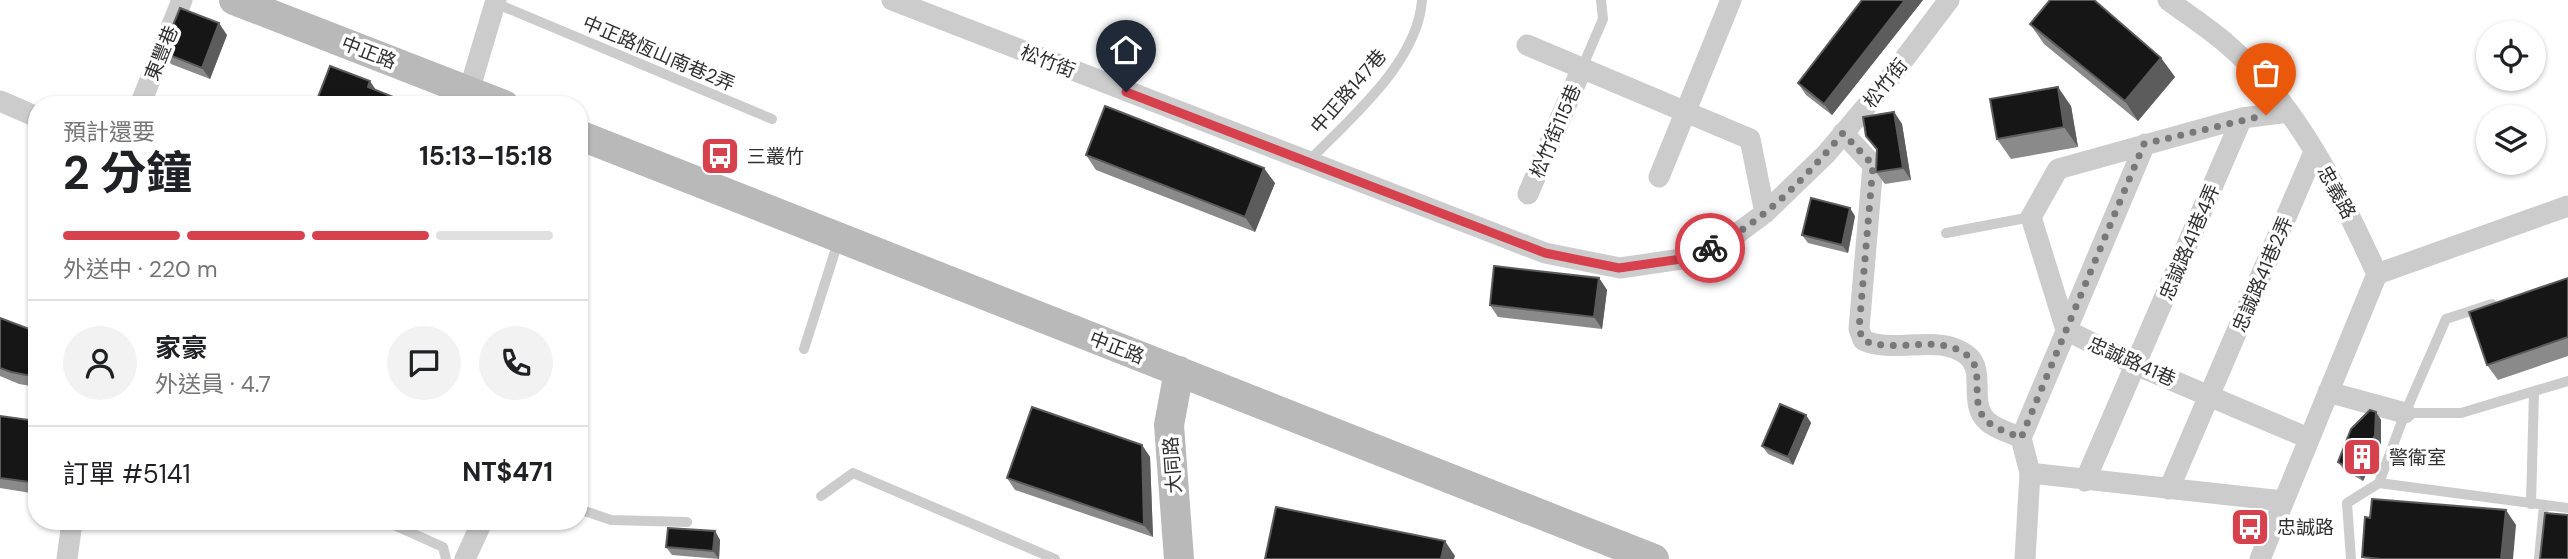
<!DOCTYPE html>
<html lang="zh-TW">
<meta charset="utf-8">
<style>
body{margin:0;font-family:"DM Sans","Noto Sans TC",sans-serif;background:#f2f2f2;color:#202124;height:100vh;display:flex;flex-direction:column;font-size:26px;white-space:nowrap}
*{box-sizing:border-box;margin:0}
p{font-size:23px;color:#757577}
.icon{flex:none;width:38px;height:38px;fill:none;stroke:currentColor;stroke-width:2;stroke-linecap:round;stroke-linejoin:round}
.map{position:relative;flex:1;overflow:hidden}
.drawer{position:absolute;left:28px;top:96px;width:560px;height:434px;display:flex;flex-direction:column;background:#fff;border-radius:28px;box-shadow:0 2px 5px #0004}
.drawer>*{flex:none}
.tools{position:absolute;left:2476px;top:21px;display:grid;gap:14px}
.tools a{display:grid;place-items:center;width:70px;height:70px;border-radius:50%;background:#fff;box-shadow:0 2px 5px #0004;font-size:35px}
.pin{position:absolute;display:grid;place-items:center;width:60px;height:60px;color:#fff;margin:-72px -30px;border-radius:50% 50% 50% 0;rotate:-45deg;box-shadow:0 0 7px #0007}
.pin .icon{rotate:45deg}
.courier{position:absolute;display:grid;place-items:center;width:70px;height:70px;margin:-35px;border:5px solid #d7414d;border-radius:50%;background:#fff;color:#222;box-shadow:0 2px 9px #0007}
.overview em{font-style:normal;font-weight:700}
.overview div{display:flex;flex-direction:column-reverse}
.overview{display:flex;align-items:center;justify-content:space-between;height:119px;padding:0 35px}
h1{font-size:46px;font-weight:700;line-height:52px}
.bar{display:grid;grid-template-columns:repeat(4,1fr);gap:10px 7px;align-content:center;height:84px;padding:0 35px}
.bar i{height:9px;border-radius:5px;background:#e0e0e0}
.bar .selected{background:#d7414d}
.bar p{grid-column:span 4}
.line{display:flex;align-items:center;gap:18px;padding:0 35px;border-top:2px solid #e0e0e0}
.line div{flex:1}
.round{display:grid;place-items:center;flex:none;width:74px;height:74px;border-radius:37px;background:#f2f2f2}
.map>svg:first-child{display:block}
</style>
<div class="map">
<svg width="2568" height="559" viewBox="0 0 2568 559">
<rect width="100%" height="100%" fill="#fff"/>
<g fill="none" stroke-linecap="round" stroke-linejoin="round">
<path stroke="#ccc" stroke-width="10" d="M495 3 772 119
M1582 68 1603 19 1601 0
M1307 163C1348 120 1418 63 1422 0
M1946 233 2031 217
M804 349 839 239
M2405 413H2461L2568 381
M2379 483 2568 508
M821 496 853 473 1055 559
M2531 504 2534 392
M579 509 611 520 687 522
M387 522 443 547 446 559
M2351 559 2347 503 2379 483 2405 413 2446 319 2492 304
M2539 559 2544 505"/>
<path stroke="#ccc" stroke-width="21" d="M892 0 1545 253 1620 268 1688 258 1731 238 1765 213 1826 154 1886 83 1949 0
M2168 0C2188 15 2210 29 2228 45 2298 105 2340 193 2377 274
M1527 45 1750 139 1765 213
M469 91 496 0
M0 101 37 117
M140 105 182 0
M2289 112 2242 118 2058 169 2031 217 2066 330 2136 365 2308 438
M1843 133 1873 165 1859 329 1863 340C1894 355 1940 332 1968 356 1986 371 1968 404 1987 421 1995 429 2011 433 2021 438L2030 473 2025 559
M1659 177 1731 0
M1528 194 1582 68
M2328 392 2405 413
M2021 438 2145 144
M2030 473 2283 501
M2085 481 2242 118
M2169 489 2314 152
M67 559 72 522
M465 559 482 522
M2260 559 2377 274 2568 206"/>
<path stroke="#b9b9b9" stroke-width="30" d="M234 0 504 105
M579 135 1654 559
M1179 559 1169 425 1179 371"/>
</g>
<path fill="#8a8a8a" d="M1862 0H1923L1832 115 1806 95 1798 83Z
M2030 24 2161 58 2175 77 2138 121 2044 44Z
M227 35 210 79 171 64 162 52Z
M2071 106 2078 147 2011 159 1997 139Z
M1894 112 1902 124 1911 180 1885 184 1876 172 1877 151 1866 136Z
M1086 155 1275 183 1255 232 1096 170Z
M1855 216 1848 253 1808 243 1802 235Z
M1599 278 1607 290 1602 329 1498 317 1490 305Z
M2568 278V356L2498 380 2487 365Z
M0 318 37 332V387L19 384 0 376Z
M2376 412 2381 420V443L2363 481 2344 470 2338 462Z
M1806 415 1811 423 1793 465 1768 454 1762 446Z
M0 416 37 421V494L0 488Z
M1142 445 1150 457 1153 537 1015 490 1007 478Z
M715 531 720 540 719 559 672 555 666 547Z"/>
<path fill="#5c5c5c" d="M1905 0H1923L1832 115 1824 104Z
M219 23 227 35 210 79 202 68Z
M2161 58 2175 77 2138 121 2125 101Z
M370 81 380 96 368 87Z
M2058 87 2071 106 2078 147 2064 127Z
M1894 112 1902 124 1911 180 1903 168Z
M1264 168 1275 183 1255 232 1245 217Z
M1850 208 1855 216 1848 253 1842 245Z
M1599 278 1607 290 1602 329 1594 317Z
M2376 412 2381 420V443L2363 481 2357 473Z
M1806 415 1811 423 1793 465 1788 457Z
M1142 445 1150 457 1153 537 1144 525Z
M2506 510 2516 525 2513 559H2501Z
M715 531 720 540 719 559 713 551Z
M1445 541 1455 556 1454 559H1441Z"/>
<path fill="#161616" stroke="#5c5c5c" stroke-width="2" d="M1862 0H1905L1824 104 1798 83Z
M2050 0H2094L2161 58 2125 101 2030 24Z
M180 8 219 23 202 68 162 52Z
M330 66 370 81 368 87 413 105H315Z
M2058 87 2064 127 1997 139 1990 99Z
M1105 106 1264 168 1245 217 1086 155Z
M1894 112 1903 168 1876 172 1877 149 1866 136 1863 117Z
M1811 198 1850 208 1842 245 1802 235Z
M1494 266 1599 278 1594 317 1490 305Z
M2568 278V337L2487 365 2469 312Z
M0 318 37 332V377L11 372 0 368Z
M1780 404 1806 415 1788 457 1762 446Z
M1032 407 1142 445 1144 525 1007 478Z
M2370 410 2376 412 2375 435 2357 473 2338 462 2351 429Z
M0 416 37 421V483L0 478Z
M2372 499 2506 510 2501 559H2381L2362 557 2365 517 2370 518Z
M1276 507 1445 541 1441 559H1265Z
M2545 513 2568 515V559H2540Z
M668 528 715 531 713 551 666 547Z"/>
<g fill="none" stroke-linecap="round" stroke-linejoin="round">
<path stroke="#787878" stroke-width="7" stroke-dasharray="0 12.6" d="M1710 248C1764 222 1805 178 1843 133L1873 165 1859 329 1863 340C1894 355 1940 332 1968 356 1986 371 1968 404 1987 421 1995 429 2011 433 2021 438L2144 144 2266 115"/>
<path stroke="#d7414d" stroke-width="9" d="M1126 92 1545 253 1619 268 1688 258 1710 248"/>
</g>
<defs>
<g id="bus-square" transform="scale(2.0125)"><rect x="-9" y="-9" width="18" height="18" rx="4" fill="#d7414d" stroke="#fff"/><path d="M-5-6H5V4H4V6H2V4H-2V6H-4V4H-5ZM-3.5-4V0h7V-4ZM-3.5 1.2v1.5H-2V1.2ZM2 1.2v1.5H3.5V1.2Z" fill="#fff"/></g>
<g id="building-square" transform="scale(2.0125)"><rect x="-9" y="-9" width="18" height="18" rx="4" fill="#d7414d" stroke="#fff"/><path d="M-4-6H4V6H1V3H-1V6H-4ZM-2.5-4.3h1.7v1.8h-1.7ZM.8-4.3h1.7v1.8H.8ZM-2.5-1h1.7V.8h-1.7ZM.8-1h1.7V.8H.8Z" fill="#fff"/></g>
</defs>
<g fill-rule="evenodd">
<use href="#bus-square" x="720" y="156"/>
<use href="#building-square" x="2362" y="457"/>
<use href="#bus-square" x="2250" y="527"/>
</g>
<g text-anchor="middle" stroke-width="7" stroke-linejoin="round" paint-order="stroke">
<g font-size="19" fill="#2f2f2f" stroke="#fff">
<text transform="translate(369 52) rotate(21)" y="7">中正路</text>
<text transform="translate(161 53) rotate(-68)" y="7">東豐巷</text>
<text transform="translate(659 53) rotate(23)" y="7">中正路恆山南巷2弄</text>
<text transform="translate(1048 61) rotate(21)" y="7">松竹街</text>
<text transform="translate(1885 83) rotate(-51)" y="7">松竹街</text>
<text transform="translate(1348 91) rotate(-49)" y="7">中正路147巷</text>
<text transform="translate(1555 131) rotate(-67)" y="7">松竹街115巷</text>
<text transform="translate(2337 192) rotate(61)" y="7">忠義路</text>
<text transform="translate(2189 242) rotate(-67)" y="7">忠誠路41巷4弄</text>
<text transform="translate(2262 274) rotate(-67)" y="7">忠誠路41巷2弄</text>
<text transform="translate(1117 347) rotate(21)" y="7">中正路</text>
<text transform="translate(2132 361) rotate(24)" y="7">忠誠路41巷</text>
<text transform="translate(1172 465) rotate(-94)" y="7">大同路</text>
</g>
<g font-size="19" fill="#2f2f2f" stroke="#fff" text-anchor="start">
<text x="747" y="163">三叢竹</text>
<text x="2389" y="464">警衛室</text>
<text x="2277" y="534">忠誠路</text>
</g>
</g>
</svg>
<div class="tools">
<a><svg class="icon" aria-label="locate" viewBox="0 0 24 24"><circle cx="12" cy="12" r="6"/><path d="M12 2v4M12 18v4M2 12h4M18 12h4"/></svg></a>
<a><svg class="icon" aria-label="layers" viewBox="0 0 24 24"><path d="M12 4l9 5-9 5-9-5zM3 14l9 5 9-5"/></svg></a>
</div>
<div class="pin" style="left:2266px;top:115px;background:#ea580c"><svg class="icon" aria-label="bag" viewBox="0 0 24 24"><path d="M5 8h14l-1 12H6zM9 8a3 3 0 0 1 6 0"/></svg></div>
<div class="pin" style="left:1126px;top:92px;background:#1f2937"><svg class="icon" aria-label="home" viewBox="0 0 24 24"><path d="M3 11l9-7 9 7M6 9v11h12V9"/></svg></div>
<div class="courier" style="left:1710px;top:248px"><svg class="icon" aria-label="bike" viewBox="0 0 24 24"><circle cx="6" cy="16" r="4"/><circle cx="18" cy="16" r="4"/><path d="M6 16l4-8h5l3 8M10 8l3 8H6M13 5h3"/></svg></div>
<section class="drawer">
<div class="overview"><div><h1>2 分鐘</h1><p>預計還要</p></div><em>15:13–15:18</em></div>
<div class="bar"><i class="selected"></i><i class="selected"></i><i class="selected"></i><i></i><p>外送中 · 220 m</p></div>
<div class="line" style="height:126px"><a class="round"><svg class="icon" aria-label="person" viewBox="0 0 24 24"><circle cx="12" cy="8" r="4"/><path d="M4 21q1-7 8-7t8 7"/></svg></a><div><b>家豪</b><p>外送員 · 4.7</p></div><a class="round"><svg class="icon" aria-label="chat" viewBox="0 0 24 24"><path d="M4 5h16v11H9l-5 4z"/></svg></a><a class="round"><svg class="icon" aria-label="phone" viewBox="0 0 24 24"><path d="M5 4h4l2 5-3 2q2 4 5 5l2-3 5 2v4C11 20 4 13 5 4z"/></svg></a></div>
<div class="line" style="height:91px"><div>訂單 #5141</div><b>NT$471</b></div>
</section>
</div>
